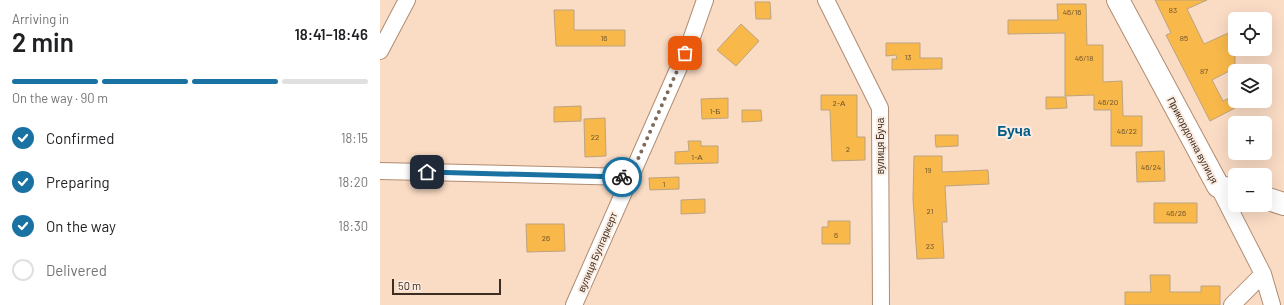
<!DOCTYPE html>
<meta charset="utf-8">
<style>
body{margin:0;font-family:Barlow,sans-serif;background:#f6f6f6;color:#202124;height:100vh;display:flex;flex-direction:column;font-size:15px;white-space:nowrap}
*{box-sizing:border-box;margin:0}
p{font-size:13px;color:#757577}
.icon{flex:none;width:22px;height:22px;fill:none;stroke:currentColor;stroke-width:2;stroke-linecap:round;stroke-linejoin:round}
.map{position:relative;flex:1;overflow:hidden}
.details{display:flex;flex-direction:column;background:#fff;width:380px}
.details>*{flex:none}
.controls{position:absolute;left:848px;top:12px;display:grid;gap:8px}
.controls a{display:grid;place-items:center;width:44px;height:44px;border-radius:6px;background:#fff;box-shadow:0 4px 16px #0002;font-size:20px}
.scale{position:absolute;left:12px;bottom:10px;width:109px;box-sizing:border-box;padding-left:4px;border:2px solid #3c2e22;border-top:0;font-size:11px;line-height:14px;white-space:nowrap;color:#3c2e22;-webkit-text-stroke:3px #fbebe0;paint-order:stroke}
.pin{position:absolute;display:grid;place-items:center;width:34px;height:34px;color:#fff;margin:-17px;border-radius:8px;box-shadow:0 2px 6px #0006}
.courier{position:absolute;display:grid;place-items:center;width:40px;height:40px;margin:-20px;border:3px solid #1972a1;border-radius:50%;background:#fff;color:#222;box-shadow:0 1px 5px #0007}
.head em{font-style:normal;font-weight:600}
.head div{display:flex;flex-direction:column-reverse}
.head{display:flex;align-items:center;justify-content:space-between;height:68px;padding:0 12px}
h1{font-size:26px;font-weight:600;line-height:30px}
.bar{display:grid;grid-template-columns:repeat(4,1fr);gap:6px 4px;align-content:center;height:48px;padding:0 12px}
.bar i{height:5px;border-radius:3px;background:#e0e0e0}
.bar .selected{background:#1972a1}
.bar p{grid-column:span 4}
ol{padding:0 12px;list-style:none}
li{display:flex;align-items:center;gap:12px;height:44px}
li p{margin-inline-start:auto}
li .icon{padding:4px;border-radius:50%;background:#1972a1;color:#fff;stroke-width:4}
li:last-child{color:#757577}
li i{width:22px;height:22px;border:2px solid #e0e0e0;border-radius:50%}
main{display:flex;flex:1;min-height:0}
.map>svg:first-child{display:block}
</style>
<main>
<section class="details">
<div class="head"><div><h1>2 min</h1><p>Arriving in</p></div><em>18:41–18:46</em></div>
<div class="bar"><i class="selected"></i><i class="selected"></i><i class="selected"></i><i></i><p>On the way · 90 m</p></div>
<ol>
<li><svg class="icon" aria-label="check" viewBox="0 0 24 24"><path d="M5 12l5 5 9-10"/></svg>Confirmed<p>18:15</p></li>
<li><svg class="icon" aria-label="check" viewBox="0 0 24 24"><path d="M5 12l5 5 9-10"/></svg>Preparing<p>18:20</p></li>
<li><svg class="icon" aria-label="check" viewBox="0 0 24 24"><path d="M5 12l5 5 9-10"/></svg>On the way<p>18:30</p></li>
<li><i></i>Delivered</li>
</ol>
</section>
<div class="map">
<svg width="904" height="305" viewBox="0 0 904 305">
<rect width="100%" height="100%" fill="#fadbc4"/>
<path fill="#f8b84a" stroke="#bda47f" d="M775 0H827L807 9 824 44 855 30V68L832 80 843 101 855 95V108L830 121 786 35 791 33Z
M375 2H390L391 19H376Z
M677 4H706L707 45H723V82L742 81 743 116H762V146H731V110H714V95L685 96V33L628 34V20H678Z
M174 10H194V30H245V46H176Z
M361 24 379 41 356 66 337 50Z
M506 43H540V58H562V69L512 70V59H517L516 55 506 56Z
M441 95H477V137H485V160L452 161 450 110H441Z
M666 97H686L687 108 666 109Z
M348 98V118L322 119 321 99Z
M201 106V121L174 122V107Z
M362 110H381L382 121 362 122Z
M225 118 226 156 205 157 204 119Z
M555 135H578V146L556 147Z
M308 141H321V146H338V163L295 164V152L309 151Z
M784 151 785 181 757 182 756 152Z
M534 156H562V172L608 170 609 184 565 186 567 222H562L564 258 537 259 533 199Z
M299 177V189L270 190 269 178Z
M325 199V213L301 214V200Z
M774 203H817V223H774Z
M448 221H470V244H442V227H448Z
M146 224H184L185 251 147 252Z
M770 275H790V292H821V286H840V305H745V292H771Z"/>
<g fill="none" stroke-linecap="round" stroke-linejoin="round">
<g stroke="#b08c71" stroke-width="18">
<path id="minor" d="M446 0 500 108 501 305
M0 51 27 0
M0 171 250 177
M838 186 883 274 892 305
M194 305 311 40 325 0
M852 305 883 274"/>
</g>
<g stroke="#b08c71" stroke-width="24">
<path id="secondary" d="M738 0 838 186 855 191
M885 198 904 204"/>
</g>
<use href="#minor" stroke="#fff" stroke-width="16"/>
<use href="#secondary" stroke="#fff" stroke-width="22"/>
</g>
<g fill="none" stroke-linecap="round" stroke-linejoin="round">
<path stroke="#7e6b5b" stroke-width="4" stroke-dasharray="0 7.2" d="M242 177H250L305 53"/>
<path stroke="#1972a1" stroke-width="5" d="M47 172 242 177"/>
</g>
<g text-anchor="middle" stroke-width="4" stroke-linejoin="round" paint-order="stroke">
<g font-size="8" fill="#6b502c">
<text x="793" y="13">83</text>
<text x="692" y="15">46/16</text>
<text x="224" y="41">16</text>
<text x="804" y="41">85</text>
<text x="528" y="60">13</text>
<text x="704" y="61">46/18</text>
<text x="824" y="74">87</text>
<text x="728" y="105">46/20</text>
<text x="459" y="106">2-А</text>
<text x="335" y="114">1-Б</text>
<text x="747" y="134">46/22</text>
<text x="215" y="140">22</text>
<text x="468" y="152">2</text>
<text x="317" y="160">1-А</text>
<text x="771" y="170">46/24</text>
<text x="548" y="173">19</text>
<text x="284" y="187">1</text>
<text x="550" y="214">21</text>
<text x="796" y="216">46/26</text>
<text x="456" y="238">6</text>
<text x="166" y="241">26</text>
<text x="550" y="249">23</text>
</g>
<g font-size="10" fill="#3c2e22" stroke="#fbebe0">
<text transform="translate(813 140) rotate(62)" y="4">Прикордонна вулиця</text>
<text transform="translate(500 146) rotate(-90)" y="4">вулиця Буча</text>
<text transform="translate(217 252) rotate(-67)" y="4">вулиця Булгаркерт</text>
</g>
<g font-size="14" font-weight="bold" fill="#015d87" stroke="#fbebe0">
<text x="634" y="136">Буча</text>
</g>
</g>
</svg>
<div class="controls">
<a><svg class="icon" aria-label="locate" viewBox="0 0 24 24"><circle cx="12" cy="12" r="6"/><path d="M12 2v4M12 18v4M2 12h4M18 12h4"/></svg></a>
<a><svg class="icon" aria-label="layers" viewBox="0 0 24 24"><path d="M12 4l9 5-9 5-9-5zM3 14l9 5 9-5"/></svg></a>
<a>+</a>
<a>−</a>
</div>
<div class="scale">50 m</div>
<div class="pin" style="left:305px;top:53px;background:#ea580c"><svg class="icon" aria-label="bag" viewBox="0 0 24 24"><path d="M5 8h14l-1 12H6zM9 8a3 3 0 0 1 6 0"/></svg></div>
<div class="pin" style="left:47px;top:172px;background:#1f2937"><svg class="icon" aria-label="home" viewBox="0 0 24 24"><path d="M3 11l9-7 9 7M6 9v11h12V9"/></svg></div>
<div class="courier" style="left:242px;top:177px"><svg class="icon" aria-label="bike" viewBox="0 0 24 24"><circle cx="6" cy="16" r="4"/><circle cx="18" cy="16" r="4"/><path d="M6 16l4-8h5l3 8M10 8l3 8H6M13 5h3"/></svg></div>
</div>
</main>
